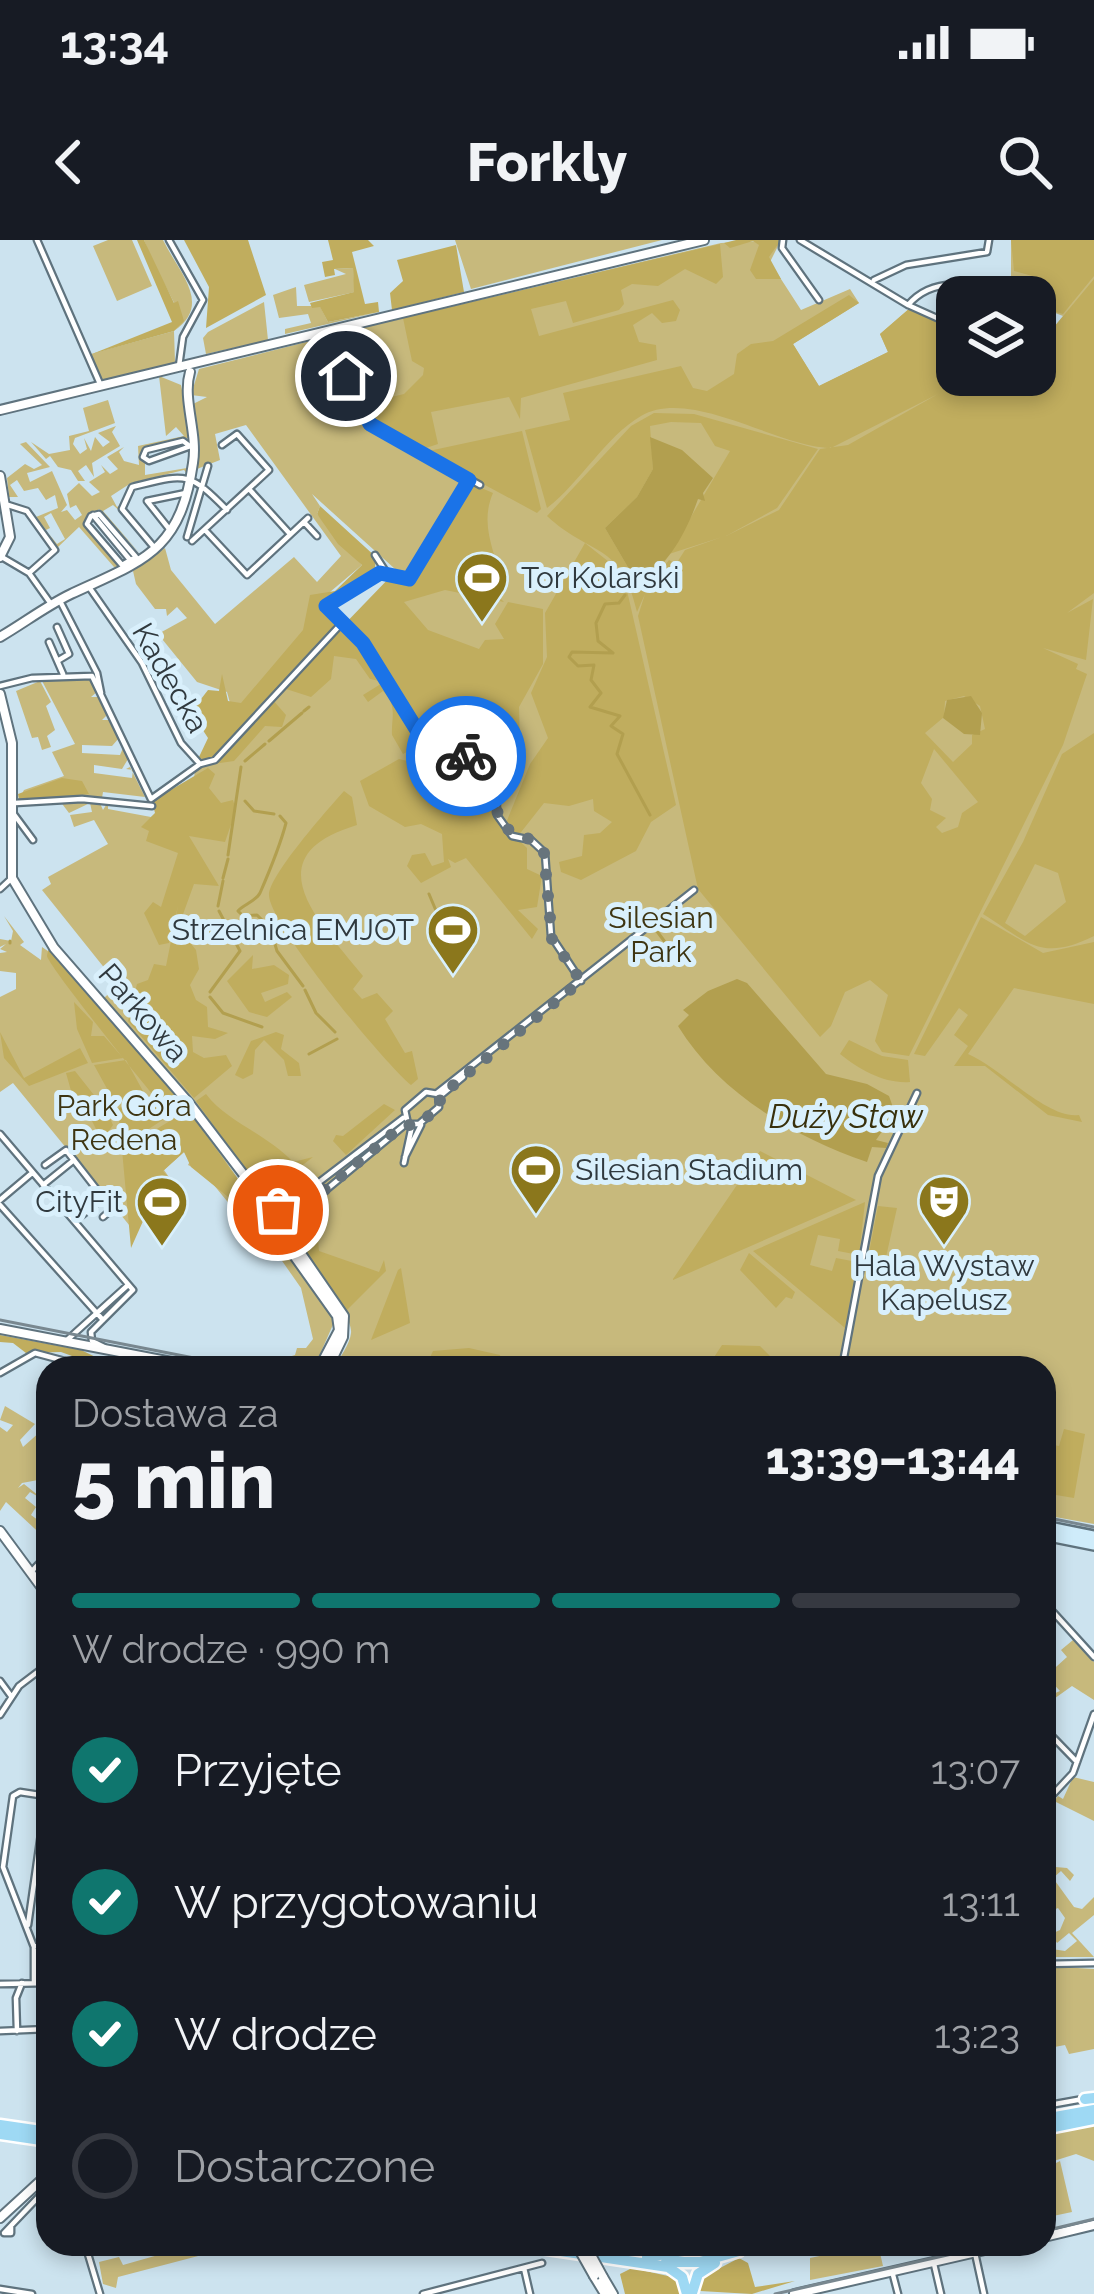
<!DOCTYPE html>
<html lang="pl">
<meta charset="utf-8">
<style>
body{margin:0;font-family:Raleway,sans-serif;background:#20242c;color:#f1f3f6;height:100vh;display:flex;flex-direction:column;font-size:45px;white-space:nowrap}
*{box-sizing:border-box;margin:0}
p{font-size:39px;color:#9ea1a6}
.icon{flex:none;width:66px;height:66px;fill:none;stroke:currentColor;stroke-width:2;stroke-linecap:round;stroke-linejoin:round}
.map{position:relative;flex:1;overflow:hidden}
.side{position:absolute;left:36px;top:1116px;width:1020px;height:900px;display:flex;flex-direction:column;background:#171b24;border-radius:36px;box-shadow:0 6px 18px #0003}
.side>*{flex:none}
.tools{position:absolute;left:936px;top:36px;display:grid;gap:24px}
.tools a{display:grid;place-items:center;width:120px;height:120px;border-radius:24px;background:#171b24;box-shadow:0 6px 18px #0003;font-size:60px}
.pin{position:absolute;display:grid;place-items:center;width:102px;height:102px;color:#fff;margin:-51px;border:6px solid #fff;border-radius:50%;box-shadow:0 3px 12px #0007}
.courier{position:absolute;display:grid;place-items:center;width:120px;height:120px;margin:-60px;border:9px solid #1a73e8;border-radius:50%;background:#fff;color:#222;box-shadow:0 3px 15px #0007}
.summary em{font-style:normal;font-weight:800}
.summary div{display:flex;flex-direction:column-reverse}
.summary{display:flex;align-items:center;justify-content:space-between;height:204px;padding:0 36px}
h1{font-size:78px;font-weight:800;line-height:90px}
.bar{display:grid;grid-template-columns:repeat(4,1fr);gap:18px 12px;align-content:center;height:144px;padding:0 36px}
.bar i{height:15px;border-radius:9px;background:#363941}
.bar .active{background:#0f766e}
.bar p{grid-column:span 4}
ol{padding:0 36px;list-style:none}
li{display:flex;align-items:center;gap:36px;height:132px}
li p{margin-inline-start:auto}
li .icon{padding:12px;border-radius:50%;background:#0f766e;color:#fff;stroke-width:4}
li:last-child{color:#9ea1a6}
li i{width:66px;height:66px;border:6px solid #363941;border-radius:50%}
.status{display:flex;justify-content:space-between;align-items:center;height:84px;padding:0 60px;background:#171b24;direction:ltr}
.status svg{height:33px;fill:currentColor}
header{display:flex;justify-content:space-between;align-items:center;height:156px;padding:0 36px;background:#171b24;font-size:54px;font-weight:800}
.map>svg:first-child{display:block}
</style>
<div class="status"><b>13:34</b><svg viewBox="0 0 49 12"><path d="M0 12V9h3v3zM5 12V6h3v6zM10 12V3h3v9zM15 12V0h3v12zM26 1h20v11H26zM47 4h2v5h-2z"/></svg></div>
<header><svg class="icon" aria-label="back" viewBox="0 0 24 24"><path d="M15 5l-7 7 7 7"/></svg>Forkly<svg class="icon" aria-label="search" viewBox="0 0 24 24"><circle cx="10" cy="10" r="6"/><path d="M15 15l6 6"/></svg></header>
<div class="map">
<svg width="1094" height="2054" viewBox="0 0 1094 2054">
<rect width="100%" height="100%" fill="#cce3ef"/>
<path fill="#c7b97c" d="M108 0H132L152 46 117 61 93 6Z
M144 0H163C179 33 213 64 174 91L175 122 169 128 102 142 91 114 174 91 183 81C172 56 156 32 144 0Z
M455 0H662L471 49Z
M781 0 770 22 801 70 850 49 859 63 793 104 819 146 888 112 880 94 910 68 957 135H1035V110L1063 76 1035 65V57H1011V0H1094V1284L1044 1275V1128H334C340 1117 350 1104 351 1093 354 1073 292 991 280 967L269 963 194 860 104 758 118 745 42 650 51 644 48 637 108 604 94 580 74 587 70 575 92 572 90 563 69 573 60 561H99L103 570 108 562V569L151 577 194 539 195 529 215 522 344 384 405 338 312 254 320 266 317 274 362 325 330 352 250 471 230 463 227 452 197 442 158 394 187 378 177 367 167 376 166 369H155L136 344 133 331 165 308 171 330 215 384 294 317 317 342 341 316 246 185 215 194 220 220 197 229 200 206 193 164 207 157 191 155 199 129 326 97 366 184 468 242 371 182 332 95 721 3Z
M353 28 355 52 309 62 304 45 346 34 335 29Z
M296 47 297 66H320L328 82 379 72 285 94V89L311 83 308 74 279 78 273 55Z
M264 62 268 100 206 114 203 98 208 92Z
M159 136 181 145 192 204 188 198 145 209V235L187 228 189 212 188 235 184 230 131 243 111 256 117 267 123 263 122 273 113 265 103 271 141 315 99 269 86 283 124 326 114 327 79 287 57 308 49 294 57 304 65 299 51 273 44 277 50 288 46 290 36 277 58 268 55 255 46 260 38 248 24 251 17 240 10 245 18 257H9L7 238 25 224 34 229 42 225 20 204 26 202 50 227 27 233 30 242 52 231 67 265 61 272 67 270 75 280 82 275 76 265 70 268 67 254 79 243 92 256 100 252 89 242 105 232 101 225 110 234 118 229 107 217 124 207 119 212 124 221 139 225 138 206 184 196 176 187 166 196Z
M108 160 115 183 75 198 73 204 80 214 87 209 84 198 91 211 95 197 103 207 110 202 98 193 116 186 112 192 120 206 92 223 94 237 86 225 78 231 85 241H78L71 230 58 227 50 216 46 219 31 202 49 214 70 210 69 196 89 191 83 168Z
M65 437H90L98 451 91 457H100L108 474 102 480H111L119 498 112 506 82 505V513L120 515 123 508 128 519 122 529 94 525V533L132 538 133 530 126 529 130 527 145 557 103 552 102 558 18 561 24 550 64 536 52 512 75 504 41 439Z
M40 441 51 462 46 466 55 490 47 496 51 507 42 510 38 497 32 498 16 451Z
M4 676 24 702 20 705 41 720 42 707 61 720 187 866 258 967 255 979 231 966 204 933 188 925 191 919 184 912 164 930 171 940 147 958 134 991 13 843 0 852V757L16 749V733L0 731V713L7 712 0 709 6 704 0 707V699L11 701 13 691Z
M281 1003 335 1080 314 1128H280L279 1120 295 1115 297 1108H306L313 1099 301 1048 273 1008Z
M5 1166 35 1184 20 1200 23 1207 41 1191 38 1185 48 1172V1260L36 1250 38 1240 22 1243 18 1248 24 1244 44 1260 30 1252 25 1258 36 1267 31 1275 46 1286 48 1280V1301L6 1262 0 1271V1187L7 1192 13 1185 0 1180Z
M1073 1400 1094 1422V1460L1072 1446 1044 1466V1458L1060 1451 1046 1436 1067 1417 1061 1410Z
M1073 1537 1094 1542V1581L1054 1561 1058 1556 1063 1559Z
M1044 1626 1067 1628 1074 1635 1070 1641 1061 1631 1053 1638 1074 1667 1082 1669 1094 1657V1675L1072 1693 1094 1717H1044L1052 1709 1065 1711 1077 1701 1069 1693 1057 1703 1051 1694 1060 1690 1065 1678 1058 1668 1044 1674 1052 1664H1044Z
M1044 1726 1094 1729V1809L1069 1814 1065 1805 1044 1809Z
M1094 1884V1921L1076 1914 1044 1924V1894Z
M1060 1921 1072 1972 1053 1976 1044 1929Z
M197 2004H244L118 2037 116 2048 103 2044 99 2022 119 2017 123 2025Z
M878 2004 883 2026 810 2040V2018Z"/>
<path fill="#c0ad5e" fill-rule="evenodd" d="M137 0H144L174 63 178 61 184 81 174 91 92 114 172 82Z
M184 0H248L266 55 206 88 209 47Z
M328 0H368L374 6 352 12 365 64 378 62 379 72 328 82 320 67 312 68 310 63 354 52 353 28 334 29 335 35 325 37 322 22 333 20Z
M736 0H781L769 17 781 39H756L750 30 759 5 753 1 730 8 724 3Z
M1011 0H1094V36L1063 74 1039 67 1036 37 1014 31Z
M720 4 723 37 716 44 685 29 658 46 632 44 621 50 624 64 619 70 573 83 566 61 531 69 539 96 673 60 680 70 676 81 662 83 652 73 633 85 639 102 656 105 657 120 521 158 520 179 509 157 431 172 438 204 420 210 371 182 362 164 404 154 423 135 424 128 412 121 403 78Z
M456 5 464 52 392 70 390 53 403 41 397 20Z
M1094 39V353L1067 373 1093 359 1086 420 1043 408 1078 424 1076 429 1087 434 1063 505 909 816 882 812 875 801 888 755 870 740 845 752 831 786 820 797 698 649 638 376 645 354 637 372C621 301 591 317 547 276L631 186 654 173 694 174 818 209 777 268 726 296 779 270 820 209 848 205 938 154 831 208C777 207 691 147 641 176 605 197 581 242 547 268L525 190 570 180 563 153 681 126 693 148 707 151 734 134 737 114 751 104 773 101 849 55 859 63 793 104 819 146 888 112 880 94 910 68 957 89V135H968L945 150 972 135H1035V110ZM671 182 701 183 715 206 730 211 669 314 722 297 685 310 676 324 669 320 649 346 667 318 651 337 636 341 605 288 637 257 653 229 650 186ZM964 456 980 466 985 489 972 495V504L953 522 925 493 944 477 945 461ZM934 509 978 562 962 573 958 587 942 593 936 587 946 578 930 570 932 559 921 543Z
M522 191 541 269 537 273 424 212Z
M470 243 493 253C475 295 508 325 496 354L504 362 445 350 404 362 428 390 479 409 485 400 504 399 495 384 508 362 543 369V424L519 467 520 504 512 522 491 532 500 582 527 608V629L542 636 537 667 518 670 538 689 532 699 466 618 455 623 448 619 451 627 421 643 407 626 412 615 425 613 432 626 444 622 442 594 421 584 405 587 369 566 360 541 399 519 416 523 441 568 453 570 471 561 455 510 427 501 403 514 392 495C391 478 398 466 383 451L368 462 363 455 384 442 370 439 356 419 334 416 331 439 311 457 283 448 393 334 407 340Z
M320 266 376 317 375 328 325 365 341 382 208 524 199 517 208 498 191 472 208 450 219 451 222 434 228 461 241 463 303 390 310 355 335 351 362 325 338 304 317 274Z
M585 303 623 333 676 565 651 582 636 611 581 640 561 632 559 622 582 616 584 595 600 593 612 582 594 571 593 559 569 566 544 563 518 596 506 583 530 524 548 498 531 453 547 417 545 373Z
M272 459 286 475 282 487 265 486 234 521 213 524Z
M1094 493V696C1041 722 1029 703 983 674L1023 602 1062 514ZM1035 624 1058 633 1066 662 1025 696 1005 683Z
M208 528 215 534 209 548 221 563 233 560 236 570 225 602 189 596 219 646 194 644 178 688 196 710 199 729 190 745 196 760 207 767 208 787 228 793 215 799 192 796 193 812 204 818 226 815 232 826 194 858 128 781 137 744 148 740 154 724 166 726 178 666 169 703 159 705 144 673 153 662 161 667 178 613 146 601 149 591 141 587 155 573 152 561Z
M62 538 82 541 89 554 19 560 18 554Z
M344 551 352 557 357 585C250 617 322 684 363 736L353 749 362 759 377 753 393 771 385 779 405 813 412 811 418 839 411 845C385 824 269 684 269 655 269 635 329 568 344 551Z
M981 677 1043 713 1094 702V764L1014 748 968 814C1001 828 1048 880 1079 875L1082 882 1048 875 985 826H954L968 806 954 795 968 775 959 768 925 816 914 814Z
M49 707 184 863 187 869 171 876C156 860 49 727 47 716 47 713 49 710 49 707Z
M253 715 252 729 274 725 289 735 288 744 261 753 265 762 287 752 292 757 267 777 249 772 227 741Z
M74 762 93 782 91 796H104L123 818 92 823 77 789Z
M0 792 24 838 80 808 88 823 29 846 4 818Z
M276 792 284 795 281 809 299 823 301 836H288L284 820 264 800 255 810 253 834 243 839 235 835 251 801Z
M849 800 882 816 908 820 910 842C885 844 860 830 840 814Z
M126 820 144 853 116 865 94 825Z
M75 831 105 869 85 872H107L113 885 102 901 91 879 73 875 77 872 66 833Z
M206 854C227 882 267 894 293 922L313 917 264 955 196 861Z
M145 856 167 877 123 906 117 869Z
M384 864 395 870 346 915 333 901 336 895 343 896Z
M188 870 257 966 254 978 191 927 184 912 163 931 175 945 148 970 131 1008 122 910Z
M760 911 856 960 673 1040V1039Z
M865 962 859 1015 838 1011 840 999 818 995 810 1025 832 1031 836 1018 857 1022 845 1088 753 1011Z
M878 966 897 968 884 1026 867 1023Z
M292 990 318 999 319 1011 379 1032 384 1020 386 1031 345 1072Z
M749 1013 795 1052 792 1059 786 1057 776 1068 740 1030Z
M401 1028 410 1083 371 1100 398 1030Z
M0 1095 81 1110 106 1122 105 1128 61 1112 26 1113 13 1103 0 1102Z
M722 1105 760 1106 770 1116 738 1128H707Z
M469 1108 500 1115 503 1128H425L433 1111Z
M1064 1189 1085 1194 1074 1258 1044 1253V1203L1059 1206Z
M739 2018 748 2023 755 2047 795 2041 752 2054 700 2051 703 2037Z
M632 2028 677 2038 680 2054H625L620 2034Z"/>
<path fill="#b29f4f" d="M650 197 682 210 713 238 703 253 705 261 698 259C688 288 667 332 636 341L605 288 637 257 653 229Z
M971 456 982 473 980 495 964 494 943 478 947 460Z
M737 739 747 743 826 834 867 844 889 856 895 873 876 900 888 903 886 908 872 907 867 922C794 897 719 853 678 786L689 775 683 770 708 751Z"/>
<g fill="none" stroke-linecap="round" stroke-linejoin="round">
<path stroke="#b29f4f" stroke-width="3" d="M625 355 619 363 605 364 596 383 598 401 613 413 572 412 569 417 578 426 594 425 591 440 601 453 590 467 620 476 611 486 623 494 617 514 650 575
M304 471 309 467
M269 501 302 473
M245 521 265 504
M245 561 254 571 274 574
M228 615 241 527
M223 638 228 619
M429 654 445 692
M218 666 223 641
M270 688 257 675 243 676 238 671C243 665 256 661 260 653 270 630 280 606 286 583L280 576
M656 690 668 706
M271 691 277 711 303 746
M10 703V701
M305 750 316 773 335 792
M210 752 240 711 219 671
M210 757 223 773 262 787
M309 814 337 799"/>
<g stroke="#5f737e" stroke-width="9">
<path id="minor" d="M37 0 101 146
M169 0 203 60 183 97 179 126
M783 0 782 8 819 60
M800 0 908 65 957 87
M874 40 906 25 987 12 989 0
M908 65C932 37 972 41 1004 57
M327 92 370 184 480 245
M188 207 149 221 143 217 146 210 183 201 191 207
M249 249 290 294
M8 265 27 271 55 310 29 333
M93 275 131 321
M304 282 317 296
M170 290 147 261 186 253
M205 290 247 335 308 278
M187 297 208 226
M192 301 269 230 237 194 222 205
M153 306 122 269 132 247C185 234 188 230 227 270
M375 315 386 332
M0 316 29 333 51 364
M136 317 122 325 87 284 91 276 99 274 136 317 138 319
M89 347 142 423 181 503 200 524
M61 363 97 433 101 453
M325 365 363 403 420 495 449 505 496 534 497 575 512 596 531 600 545 613 551 696 581 741
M326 366 380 333 409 339 469 240
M57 387 69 414 59 420
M49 402 63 434
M0 446 32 438 92 436 151 559 200 524 215 520 342 383
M15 563 82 559 152 566
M13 573 33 600
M0 649 12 638
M426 852 438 854 439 867 419 884H408L405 870Z
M437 853 694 650
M440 856 463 837
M0 894 133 1050 91 1092 92 1101 104 1107
M405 917 421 885
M404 923 412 886
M45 925 66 910 112 969 103 977
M43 945 74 920
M0 960 32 933
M0 965 103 1080
M280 972 403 878
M81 976 104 957
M286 983 407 883
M66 1101 128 1045
M152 1123 154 1128
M842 1128 878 936 917 853
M0 1133 35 1113 91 1128
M31 1332 48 1314
M1044 1362 1094 1417
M0 1441 11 1456
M0 1475 19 1446 48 1424
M1044 1488 1077 1522
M1044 1564 1073 1533 1094 1474
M28 1685 48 1545
M34 1707 48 1702
M1044 1724 1094 1723
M34 1743V1707L3 1627 13 1556 20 1552 46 1556
M0 1744 48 1743
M0 1791 48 1789
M17 1791 16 1758 22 1743
M1044 1866 1083 1859
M11 1987V1993H4L48 1947
M85 2004 100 2054
M975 2013 984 2054
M934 2024 941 2054
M524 2028 530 2054
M892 2031 898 2054
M0 2049 32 2054
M423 2054 542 2023"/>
</g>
<g stroke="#5f737e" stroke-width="12">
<path id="tertiary" d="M0 170 704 0
M0 236 10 297 0 317
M0 397C24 383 46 366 71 354 144 320 180 312 193 223 198 193 182 159 190 132
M0 454 12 503V638L54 708 189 863 266 964 284 979 289 996 344 1076 343 1097 328 1128
M258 961 268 987 281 995
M280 996 337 1076 339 1090 319 1128
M0 1089 203 1128
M0 1291 48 1356
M0 1978 48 1934
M1044 1997 1094 1985
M594 2036 605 2054
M603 2037 613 2054
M794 2054 1011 2004"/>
</g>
<g stroke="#5f737e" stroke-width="14">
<path id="secondary" d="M1044 1286 1094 1296
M1044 1295 1094 1305"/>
</g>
<g stroke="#fff" stroke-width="15">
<path id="primary" d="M1085 1859 1094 1858
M1044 1879 1094 1870
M0 1885 48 1892
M1044 1889 1094 1879
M0 1894 48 1901
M514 2004 668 2027 682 2037 687 2054
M580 2004 635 2008 686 2004
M647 2017 726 2004
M666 2022H700L739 2011
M692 2053 698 2034 715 2023"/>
</g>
<use href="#minor" stroke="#fff" stroke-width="4.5"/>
<use href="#tertiary" stroke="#fff" stroke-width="8"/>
<use href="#secondary" stroke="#cfecfa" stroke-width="9"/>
<use href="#primary" stroke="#9ed9f4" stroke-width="10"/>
<path stroke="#798890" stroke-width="3" d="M0 1080 245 1128
M1044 1277 1094 1287
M1044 1991 1094 1979
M775 2054 996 2004"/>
<g stroke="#5f737e" stroke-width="12" stroke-linecap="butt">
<path id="tertiary-bridge" d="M576 2004 594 2036
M585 2004 603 2037"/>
</g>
<use href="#tertiary-bridge" stroke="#fff" stroke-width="8"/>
</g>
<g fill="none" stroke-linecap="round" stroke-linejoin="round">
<path stroke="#67747c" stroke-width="12" stroke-dasharray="0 21.6" d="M278 970 286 982 403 885H417L440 867V856L581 741 552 699 544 613C514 576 493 612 496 535L466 516"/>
<path stroke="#1a73e8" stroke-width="15" d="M346 136 370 184 469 240 409 339 380 333 326 366 363 403 420 495 466 516"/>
</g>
<defs>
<g id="stadium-pin" transform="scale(2.7)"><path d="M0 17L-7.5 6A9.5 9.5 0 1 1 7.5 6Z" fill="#8b771c" stroke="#d9f0fc"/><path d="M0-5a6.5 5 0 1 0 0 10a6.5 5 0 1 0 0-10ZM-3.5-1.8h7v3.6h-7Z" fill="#fff"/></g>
<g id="theatre-pin" transform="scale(2.7)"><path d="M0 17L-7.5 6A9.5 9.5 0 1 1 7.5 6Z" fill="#8b771c" stroke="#d9f0fc"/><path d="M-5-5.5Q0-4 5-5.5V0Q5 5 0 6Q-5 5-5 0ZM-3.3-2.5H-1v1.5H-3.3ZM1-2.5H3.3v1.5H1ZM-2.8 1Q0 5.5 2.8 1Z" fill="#fff"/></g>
</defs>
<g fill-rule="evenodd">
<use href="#stadium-pin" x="482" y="338"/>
<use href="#stadium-pin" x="453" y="690"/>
<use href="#stadium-pin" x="536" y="930"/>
<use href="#theatre-pin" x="944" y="961"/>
<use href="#stadium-pin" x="162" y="962"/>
</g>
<g text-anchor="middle" stroke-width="10" stroke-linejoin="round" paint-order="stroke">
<g font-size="30" fill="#30393e" stroke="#d9f0fc" text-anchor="start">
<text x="521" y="348">Tor Kolarski</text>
<text x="414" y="700" text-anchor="end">Strzelnica EMJOT</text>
<text x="575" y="940">Silesian Stadium</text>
<text x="123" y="972" text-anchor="end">CityFit</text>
<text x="944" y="1036" text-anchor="middle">Hala Wystaw<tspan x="944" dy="34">Kapelusz</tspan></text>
</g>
<g font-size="30" fill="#30393e" stroke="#d9f0fc">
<text transform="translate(170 438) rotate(60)" y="10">Kadecka</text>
<text transform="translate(143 773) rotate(49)" y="10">Parkowa</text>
</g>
<g font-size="30" fill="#3e3512" stroke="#d9f0fc">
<text x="661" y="688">Silesian<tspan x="661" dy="34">Park</tspan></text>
<text x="124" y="876">Park Góra<tspan x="124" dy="34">Redena</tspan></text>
</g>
<g font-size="33" font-style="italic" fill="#38300c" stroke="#d9f0fc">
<text x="846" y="888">Duży Staw</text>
</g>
</g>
</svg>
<div class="tools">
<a><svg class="icon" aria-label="layers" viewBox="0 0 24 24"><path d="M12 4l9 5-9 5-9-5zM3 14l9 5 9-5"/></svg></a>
</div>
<div class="pin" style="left:278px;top:970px;background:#ea580c"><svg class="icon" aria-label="bag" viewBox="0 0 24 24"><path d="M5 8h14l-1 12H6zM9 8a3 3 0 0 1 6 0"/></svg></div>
<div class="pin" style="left:346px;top:136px;background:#1f2937"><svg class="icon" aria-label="home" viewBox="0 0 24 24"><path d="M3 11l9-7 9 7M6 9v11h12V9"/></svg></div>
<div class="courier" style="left:466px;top:516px"><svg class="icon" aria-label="bike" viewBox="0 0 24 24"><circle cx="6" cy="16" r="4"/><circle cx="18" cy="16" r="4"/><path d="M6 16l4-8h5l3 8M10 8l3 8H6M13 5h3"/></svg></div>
<section class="side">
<div class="summary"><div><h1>5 min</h1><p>Dostawa za</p></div><em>13:39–13:44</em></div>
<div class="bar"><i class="active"></i><i class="active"></i><i class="active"></i><i></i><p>W drodze · 990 m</p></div>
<ol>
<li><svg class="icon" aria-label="check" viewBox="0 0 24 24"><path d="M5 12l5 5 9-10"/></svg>Przyjęte<p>13:07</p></li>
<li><svg class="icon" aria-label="check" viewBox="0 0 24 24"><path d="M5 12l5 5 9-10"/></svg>W przygotowaniu<p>13:11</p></li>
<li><svg class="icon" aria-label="check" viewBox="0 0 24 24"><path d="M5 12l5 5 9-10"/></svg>W drodze<p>13:23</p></li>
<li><i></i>Dostarczone</li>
</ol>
</section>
</div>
